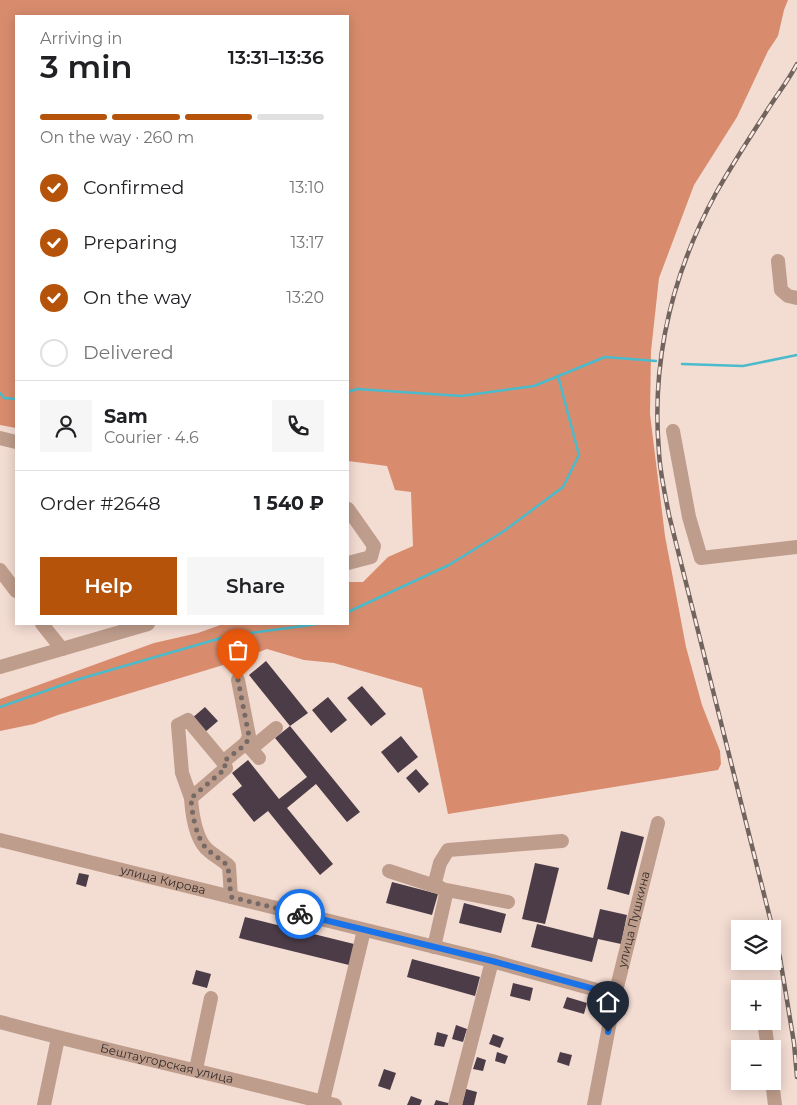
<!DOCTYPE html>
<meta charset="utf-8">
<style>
body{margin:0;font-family:Montserrat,sans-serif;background:#f6f6f6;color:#202124;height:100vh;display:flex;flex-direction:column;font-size:19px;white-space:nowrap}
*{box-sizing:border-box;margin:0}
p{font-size:16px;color:#757577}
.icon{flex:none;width:28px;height:28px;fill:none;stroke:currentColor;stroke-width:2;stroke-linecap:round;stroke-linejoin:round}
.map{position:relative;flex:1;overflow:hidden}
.details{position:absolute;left:15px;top:15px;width:334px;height:610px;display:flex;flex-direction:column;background:#fff;border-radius:0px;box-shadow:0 2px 12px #0003}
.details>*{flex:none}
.fabs{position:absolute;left:731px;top:920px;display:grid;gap:10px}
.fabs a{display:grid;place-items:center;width:50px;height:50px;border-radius:0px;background:#fff;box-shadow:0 2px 12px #0003;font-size:25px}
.pin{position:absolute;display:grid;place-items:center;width:42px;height:42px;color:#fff;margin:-51px -21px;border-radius:50% 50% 50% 0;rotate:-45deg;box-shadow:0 0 5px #0007}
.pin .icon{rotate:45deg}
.courier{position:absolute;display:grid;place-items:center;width:50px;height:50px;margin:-25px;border:4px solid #1a73e8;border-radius:50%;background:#fff;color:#222;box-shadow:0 1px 6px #0007}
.headline em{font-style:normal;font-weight:600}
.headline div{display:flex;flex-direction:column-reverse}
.headline{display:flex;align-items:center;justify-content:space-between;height:85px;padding:0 25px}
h1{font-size:32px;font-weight:600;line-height:38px}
.bar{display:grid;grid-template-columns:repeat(4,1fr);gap:8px 5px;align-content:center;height:60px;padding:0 25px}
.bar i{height:6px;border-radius:4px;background:#e0e0e0}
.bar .on{background:#b45309}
.bar p{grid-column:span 4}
.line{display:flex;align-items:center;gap:12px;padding:0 25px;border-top:1px solid #e0e0e0}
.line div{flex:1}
.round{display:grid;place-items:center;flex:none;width:52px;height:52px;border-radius:0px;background:#f6f6f6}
ol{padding:0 25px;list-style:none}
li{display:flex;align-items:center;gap:15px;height:55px}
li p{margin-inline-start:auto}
li .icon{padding:5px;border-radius:50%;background:#b45309;color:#fff;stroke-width:4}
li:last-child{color:#757577}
li i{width:28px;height:28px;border:2px solid #e0e0e0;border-radius:50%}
.cta{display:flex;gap:10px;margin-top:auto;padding:10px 25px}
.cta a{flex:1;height:58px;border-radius:0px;background:#b45309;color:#fff;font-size:20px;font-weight:600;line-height:58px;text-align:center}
.cta a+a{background:#f6f6f6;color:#202124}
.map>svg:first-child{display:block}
</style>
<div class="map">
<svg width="797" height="1105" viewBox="0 0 797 1105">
<rect width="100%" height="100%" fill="#f3dcd2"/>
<path fill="#d88c6d" d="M0 0H788L784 10 778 36 768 51 737 117 694 185 659 278 651 351 650 414 665 536 686 647 702 705 720 751 721 764 718 770 448 814 422 688 334 663 304 660 267 649 220 666 58 715 34 724 0 731V699L154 643 198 633 223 624H348V582H363L388 557 413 546 411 492 395 490 387 466 348 461V16H16V428L0 425Z"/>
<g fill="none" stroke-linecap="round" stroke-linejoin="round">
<path stroke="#4bbbcb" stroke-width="2.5" d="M682 364 743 366 797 355
M348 392 357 389 461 396 534 386 605 357 656 361
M0 393 4 398 16 399
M348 612 449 565 504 531 563 487 579 455 558 376
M0 707 76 680 228 636 318 624"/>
</g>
<path fill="#4c3c48" d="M266 661 308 713 290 726 360 812 347 822 316 784 287 808 333 864 320 875 268 811 254 822 232 794 242 786 232 773 248 760 279 799 307 777 275 738 290 726 249 675Z
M362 686 386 714 371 726 347 698Z
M328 697 347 720 331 733 312 710Z
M205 707 218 721 204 733 191 719Z
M401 736 418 757 398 773 381 752Z
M416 769 429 784 419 793 406 778Z
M621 831 644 837 629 895 607 889Z
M535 863 559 868 545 924 522 919Z
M79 873 89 875 86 887 76 884Z
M392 882 438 894 432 915 386 903Z
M464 903 506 914 501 933 459 923Z
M600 909 627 915 621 944 598 939 592 962 531 947 537 924 593 938Z
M245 917 354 944 349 965 239 938Z
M412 959 480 977 475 996 407 977Z
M196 970 211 974 207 988 192 984Z
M513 983 533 988 530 1001 510 996Z
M567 997 587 1003 584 1014 563 1008Z
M456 1025 467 1029 463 1042 452 1039Z
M437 1032 448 1035 444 1047 434 1045Z
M493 1034 504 1038 500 1048 489 1044Z
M497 1052 508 1056 505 1064 495 1061Z
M560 1052 572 1055 569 1066 557 1062Z
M477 1057 486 1060 483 1071 473 1069Z
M384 1069 396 1073 390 1090 378 1086Z
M466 1089 477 1092 474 1105H462Z
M411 1096 422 1100 420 1105H407Z
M436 1100 452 1104V1105H434Z"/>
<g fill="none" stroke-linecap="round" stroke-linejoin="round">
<g stroke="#be9d8c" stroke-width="14">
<path d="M778 261 781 290 788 296 797 298"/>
<path d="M673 431 689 517 701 558 797 547"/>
<path d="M0 438 16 442"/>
<path d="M348 509 374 546 371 557 348 563"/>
<path d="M0 570 16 591"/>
<path d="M42 624 62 649"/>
<path d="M0 667 148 624"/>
<path d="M238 680 249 736 246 743"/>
<path d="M251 749 276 728"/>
<path d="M191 798 182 773 178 725 188 720 223 762"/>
<path id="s1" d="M0 840 492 961 615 995"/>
<path d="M389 871 441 888"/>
<path d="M434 886 440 863 448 850 562 841"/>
<path d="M231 897 229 866C222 860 215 856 209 851 196 841 192 814 191 798L226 768 223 762 246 743 259 758"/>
<path d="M434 947 447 890 508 902"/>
<path d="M764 1021 768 1049"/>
<path id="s2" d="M0 1022C111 1052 224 1076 335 1105"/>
<path d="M196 1069 211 998"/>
<path d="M772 1081 775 1105"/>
<path d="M44 1105 58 1038"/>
<path d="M322 1105 364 930"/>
<path d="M455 1105 492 961"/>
<path id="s3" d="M594 1105 615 995 658 823"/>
</g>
<g stroke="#71645e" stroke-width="4.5">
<path id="rail" d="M797 64C789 79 779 92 770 106 752 134 733 163 716 193 672 274 651 359 659 452 660 473 665 494 669 515L780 958 794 1043 797 1077"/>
</g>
<use href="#rail" stroke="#fdeae2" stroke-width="2.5" stroke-dasharray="8" stroke-linecap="butt"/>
</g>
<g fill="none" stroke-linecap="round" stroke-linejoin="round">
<path stroke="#776964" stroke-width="5" stroke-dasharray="0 9" d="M238 680 249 736 246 744 223 762 226 768 191 798C192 814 196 840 209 851 215 856 222 860 228 866L231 897 300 914"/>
<path stroke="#1a73e8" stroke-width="6" d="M300 914 492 961 616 995 608 1032"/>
</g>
<g text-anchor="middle" stroke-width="5" stroke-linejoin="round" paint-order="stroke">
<g font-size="12" fill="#342b28" stroke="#fdeae2">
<text dy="4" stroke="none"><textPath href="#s1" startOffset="168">улица Кирова</textPath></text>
<text dy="4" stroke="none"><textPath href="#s3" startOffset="190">улица Пушкина</textPath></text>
<text dy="4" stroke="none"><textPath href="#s2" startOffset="172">Бештаугорская улица</textPath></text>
</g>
</g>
</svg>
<div class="fabs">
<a><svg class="icon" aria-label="layers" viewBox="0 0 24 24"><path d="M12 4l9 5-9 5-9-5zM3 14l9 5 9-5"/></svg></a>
<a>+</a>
<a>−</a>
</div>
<div class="pin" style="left:238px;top:680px;background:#ea580c"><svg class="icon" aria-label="bag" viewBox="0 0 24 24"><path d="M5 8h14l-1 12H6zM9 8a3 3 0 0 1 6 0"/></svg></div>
<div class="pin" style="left:608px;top:1032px;background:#1f2937"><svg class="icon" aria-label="home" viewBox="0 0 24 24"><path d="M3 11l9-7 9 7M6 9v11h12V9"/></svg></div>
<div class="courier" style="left:300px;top:914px"><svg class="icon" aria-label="bike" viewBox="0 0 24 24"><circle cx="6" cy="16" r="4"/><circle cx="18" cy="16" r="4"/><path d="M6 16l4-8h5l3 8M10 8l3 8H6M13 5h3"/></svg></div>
<section class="details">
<div class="headline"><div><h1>3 min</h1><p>Arriving in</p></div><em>13:31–13:36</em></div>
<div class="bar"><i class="on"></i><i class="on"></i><i class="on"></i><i></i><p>On the way · 260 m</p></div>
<ol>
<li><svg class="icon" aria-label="check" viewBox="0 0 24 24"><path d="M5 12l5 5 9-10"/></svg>Confirmed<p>13:10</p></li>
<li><svg class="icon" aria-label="check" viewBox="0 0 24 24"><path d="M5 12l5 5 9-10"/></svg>Preparing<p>13:17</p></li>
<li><svg class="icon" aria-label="check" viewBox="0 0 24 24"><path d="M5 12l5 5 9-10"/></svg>On the way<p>13:20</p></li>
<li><i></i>Delivered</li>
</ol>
<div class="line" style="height:90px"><a class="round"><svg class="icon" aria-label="person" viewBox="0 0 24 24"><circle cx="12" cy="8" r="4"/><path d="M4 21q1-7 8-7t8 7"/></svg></a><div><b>Sam</b><p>Courier · 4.6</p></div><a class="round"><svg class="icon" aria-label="phone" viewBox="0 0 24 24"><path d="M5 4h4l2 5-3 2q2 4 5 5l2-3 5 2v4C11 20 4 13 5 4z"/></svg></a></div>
<div class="line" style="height:65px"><div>Order #2648</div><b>1 540 ₽</b></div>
<div class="cta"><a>Help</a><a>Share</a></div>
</section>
</div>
